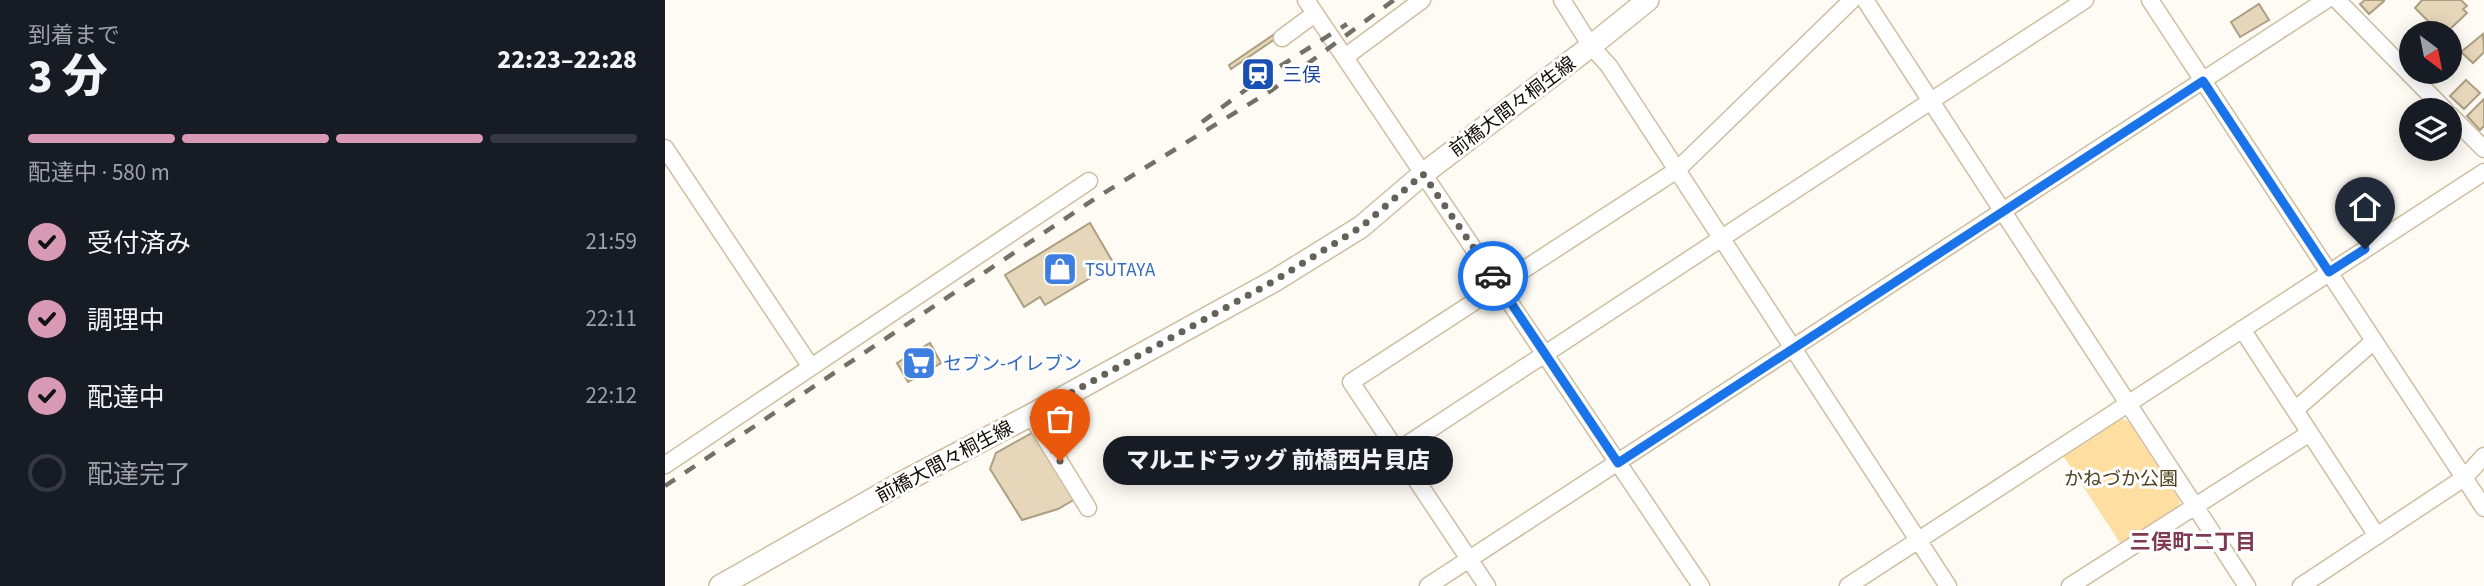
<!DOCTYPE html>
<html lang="ja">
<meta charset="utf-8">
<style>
body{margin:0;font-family:"Source Sans 3","Noto Sans JP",sans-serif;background:#20242c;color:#f1f3f6;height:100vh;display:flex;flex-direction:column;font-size:26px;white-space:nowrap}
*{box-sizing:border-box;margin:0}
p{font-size:23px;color:#9ea1a6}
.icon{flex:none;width:38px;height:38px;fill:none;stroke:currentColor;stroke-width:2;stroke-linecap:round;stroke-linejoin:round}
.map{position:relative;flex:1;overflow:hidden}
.sheet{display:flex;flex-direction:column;background:#171b24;width:665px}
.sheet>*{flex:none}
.needle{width:46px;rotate:148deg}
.fabs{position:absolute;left:1734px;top:21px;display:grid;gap:14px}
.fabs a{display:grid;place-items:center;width:63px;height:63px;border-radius:50%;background:#171b24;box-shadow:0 4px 18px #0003;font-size:35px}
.pin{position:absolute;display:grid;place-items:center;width:60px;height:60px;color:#fff;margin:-72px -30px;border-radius:50% 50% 50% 0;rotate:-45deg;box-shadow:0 0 7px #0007}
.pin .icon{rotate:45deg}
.courier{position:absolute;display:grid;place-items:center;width:70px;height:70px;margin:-35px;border:5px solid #1a73e8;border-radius:50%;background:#fff;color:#222;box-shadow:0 2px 9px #0007}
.bubble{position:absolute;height:49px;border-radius:24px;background:#171b24;box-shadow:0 4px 18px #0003;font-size:23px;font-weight:800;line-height:49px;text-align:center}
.headline em{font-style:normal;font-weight:800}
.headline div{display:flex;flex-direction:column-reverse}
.headline{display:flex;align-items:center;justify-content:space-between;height:119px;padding:0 28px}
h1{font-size:46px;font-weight:800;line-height:52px}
.bar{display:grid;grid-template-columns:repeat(4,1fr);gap:10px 7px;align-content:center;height:84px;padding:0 28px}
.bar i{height:9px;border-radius:5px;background:#363941}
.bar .on{background:#d799b4}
.bar p{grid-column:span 4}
ol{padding:0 28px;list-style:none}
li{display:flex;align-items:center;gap:21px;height:77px}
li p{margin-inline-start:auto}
li .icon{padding:7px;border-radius:50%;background:#d799b4;color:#111;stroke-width:4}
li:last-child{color:#9ea1a6}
li i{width:38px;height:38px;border:4px solid #363941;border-radius:50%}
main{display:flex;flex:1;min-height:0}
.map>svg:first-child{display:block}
</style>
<main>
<section class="sheet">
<div class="headline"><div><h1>3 分</h1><p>到着まで</p></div><em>22:23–22:28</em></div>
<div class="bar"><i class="on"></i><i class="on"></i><i class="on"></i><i></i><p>配達中 · 580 m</p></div>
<ol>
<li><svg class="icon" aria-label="check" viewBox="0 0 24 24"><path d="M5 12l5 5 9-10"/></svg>受付済み<p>21:59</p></li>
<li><svg class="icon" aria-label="check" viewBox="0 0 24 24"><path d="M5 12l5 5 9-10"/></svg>調理中<p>22:11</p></li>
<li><svg class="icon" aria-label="check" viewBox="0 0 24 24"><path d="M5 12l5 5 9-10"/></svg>配達中<p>22:12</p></li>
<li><i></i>配達完了</li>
</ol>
</section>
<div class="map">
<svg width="1819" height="586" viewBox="0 0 1819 586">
<rect width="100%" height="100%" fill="#fefbf5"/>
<path fill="#ffdea1" d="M1454 418 1463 421 1515 501 1513 510 1457 546 1397 454Z"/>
<path fill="#e7d7ba" stroke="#ad9e82" stroke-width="2" d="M1700 0H1719V1L1704 14 1695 4Z
M1757 0H1796L1802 6 1798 9 1802 13 1781 33H1775L1750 8Z
M1594 4 1604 20 1575 37 1566 22Z
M611 33 613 37 566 69 564 65Z
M1818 34 1819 52 1808 63 1796 52Z
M1801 80 1815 93 1799 109 1785 96Z
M1819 99V126L1815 130 1802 116Z
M425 223 449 264 380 305 375 297 359 307 340 275Z
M265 343 276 363 243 382 232 363Z
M372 430 412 498 393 509 357 520 325 469 331 453Z"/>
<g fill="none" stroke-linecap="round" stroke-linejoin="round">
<g stroke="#cebea1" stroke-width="19">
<path id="minor" d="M641 0 1036 586
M897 0 926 46 944 66 1012 170 1283 586
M1200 0 1582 586
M1485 0 1819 508
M1672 0 1780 110
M617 38 644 18
M680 57 757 0
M1785 115 1819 149
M0 148 146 367
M1577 329 1712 536
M1630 410 1709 341
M366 415 423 508
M732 451 1420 0
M0 465 424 181
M763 586 1661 0
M822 586 686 382 1012 170 1187 0
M1183 586 1819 172
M1405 586 1645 433
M1636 586 1799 478 1819 456"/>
</g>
<g stroke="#cebea1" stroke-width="24">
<path id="major" d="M55 586 236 483 366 415 609 281 696 227 758 174 926 46 983 0"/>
</g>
<use href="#minor" stroke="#fff" stroke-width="16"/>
<use href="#major" stroke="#fff" stroke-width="21"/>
<path stroke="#747068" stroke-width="4.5" stroke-dasharray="12 12" stroke-linecap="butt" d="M537 122 598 77 682 24
M0 486 434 196 607 90 729 0"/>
</g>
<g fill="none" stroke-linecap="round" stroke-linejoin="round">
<path stroke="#656058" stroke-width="7" stroke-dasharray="0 12.6" d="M395 461 366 415 609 281 696 227 758 174 828 276"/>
<path stroke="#1a73e8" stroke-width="9" d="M828 276 953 463 1538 81 1664 272 1700 249"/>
</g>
<defs>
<g id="station-square" transform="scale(1.75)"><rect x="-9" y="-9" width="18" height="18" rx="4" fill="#1a4fb4" stroke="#fff"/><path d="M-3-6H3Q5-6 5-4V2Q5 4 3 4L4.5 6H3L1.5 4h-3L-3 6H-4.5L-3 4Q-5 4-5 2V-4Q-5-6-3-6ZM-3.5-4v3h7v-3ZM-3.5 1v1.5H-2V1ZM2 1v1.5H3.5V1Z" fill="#fff"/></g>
<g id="shop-square" transform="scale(1.75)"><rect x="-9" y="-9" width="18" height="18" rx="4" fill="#3f7fe0" stroke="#fff"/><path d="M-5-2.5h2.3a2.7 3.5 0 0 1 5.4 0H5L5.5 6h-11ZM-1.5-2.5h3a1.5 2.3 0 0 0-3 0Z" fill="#fff"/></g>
<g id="supermarket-square" transform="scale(1.75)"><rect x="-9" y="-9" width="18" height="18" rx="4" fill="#3f7fe0" stroke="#fff"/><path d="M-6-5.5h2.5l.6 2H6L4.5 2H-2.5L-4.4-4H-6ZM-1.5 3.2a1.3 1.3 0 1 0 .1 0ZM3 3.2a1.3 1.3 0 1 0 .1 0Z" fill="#fff"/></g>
</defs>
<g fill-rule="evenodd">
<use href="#station-square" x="593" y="74"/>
<use href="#shop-square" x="395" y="269"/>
<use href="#supermarket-square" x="254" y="363"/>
</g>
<g text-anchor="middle" stroke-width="6" stroke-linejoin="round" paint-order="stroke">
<g font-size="19" fill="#164399" stroke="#fff" text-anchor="start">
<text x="618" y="81">三俣</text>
</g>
<g font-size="19" fill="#120d04" stroke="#fff">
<text transform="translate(847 106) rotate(-37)" y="7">前橋大間々桐生線</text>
<text transform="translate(279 461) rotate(-28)" y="7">前橋大間々桐生線</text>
</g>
<g font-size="19" fill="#366cbe" stroke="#fff" text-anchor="start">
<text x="420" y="276">TSUTAYA</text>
<text x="278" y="370">セブン-イレブン</text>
</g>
<g font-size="19" fill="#52411f" stroke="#fff">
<text x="1456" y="485">かねづか公園</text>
</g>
<g font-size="21" font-weight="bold" fill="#7f3950" stroke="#fff">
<text x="1528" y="549">三俣町二丁目</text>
</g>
</g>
</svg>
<div class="fabs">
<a><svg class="needle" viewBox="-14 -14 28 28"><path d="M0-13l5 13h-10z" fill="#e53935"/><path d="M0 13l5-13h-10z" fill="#9ea1a6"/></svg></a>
<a><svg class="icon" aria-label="layers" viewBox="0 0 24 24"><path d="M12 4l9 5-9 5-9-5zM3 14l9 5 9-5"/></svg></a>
</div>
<div class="pin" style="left:395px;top:461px;background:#ea580c"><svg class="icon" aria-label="bag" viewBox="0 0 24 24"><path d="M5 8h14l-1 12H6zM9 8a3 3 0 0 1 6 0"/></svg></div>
<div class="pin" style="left:1700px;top:249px;background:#1f2937"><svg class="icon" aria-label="home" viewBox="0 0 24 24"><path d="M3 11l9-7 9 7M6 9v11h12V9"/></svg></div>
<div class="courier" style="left:828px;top:276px"><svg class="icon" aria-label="car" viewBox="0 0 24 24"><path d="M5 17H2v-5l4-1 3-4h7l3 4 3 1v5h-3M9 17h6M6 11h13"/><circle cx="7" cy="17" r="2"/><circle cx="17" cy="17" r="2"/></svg></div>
<div class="bubble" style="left:438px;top:436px;width:350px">マルエドラッグ 前橋西片貝店</div>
</div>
</main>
